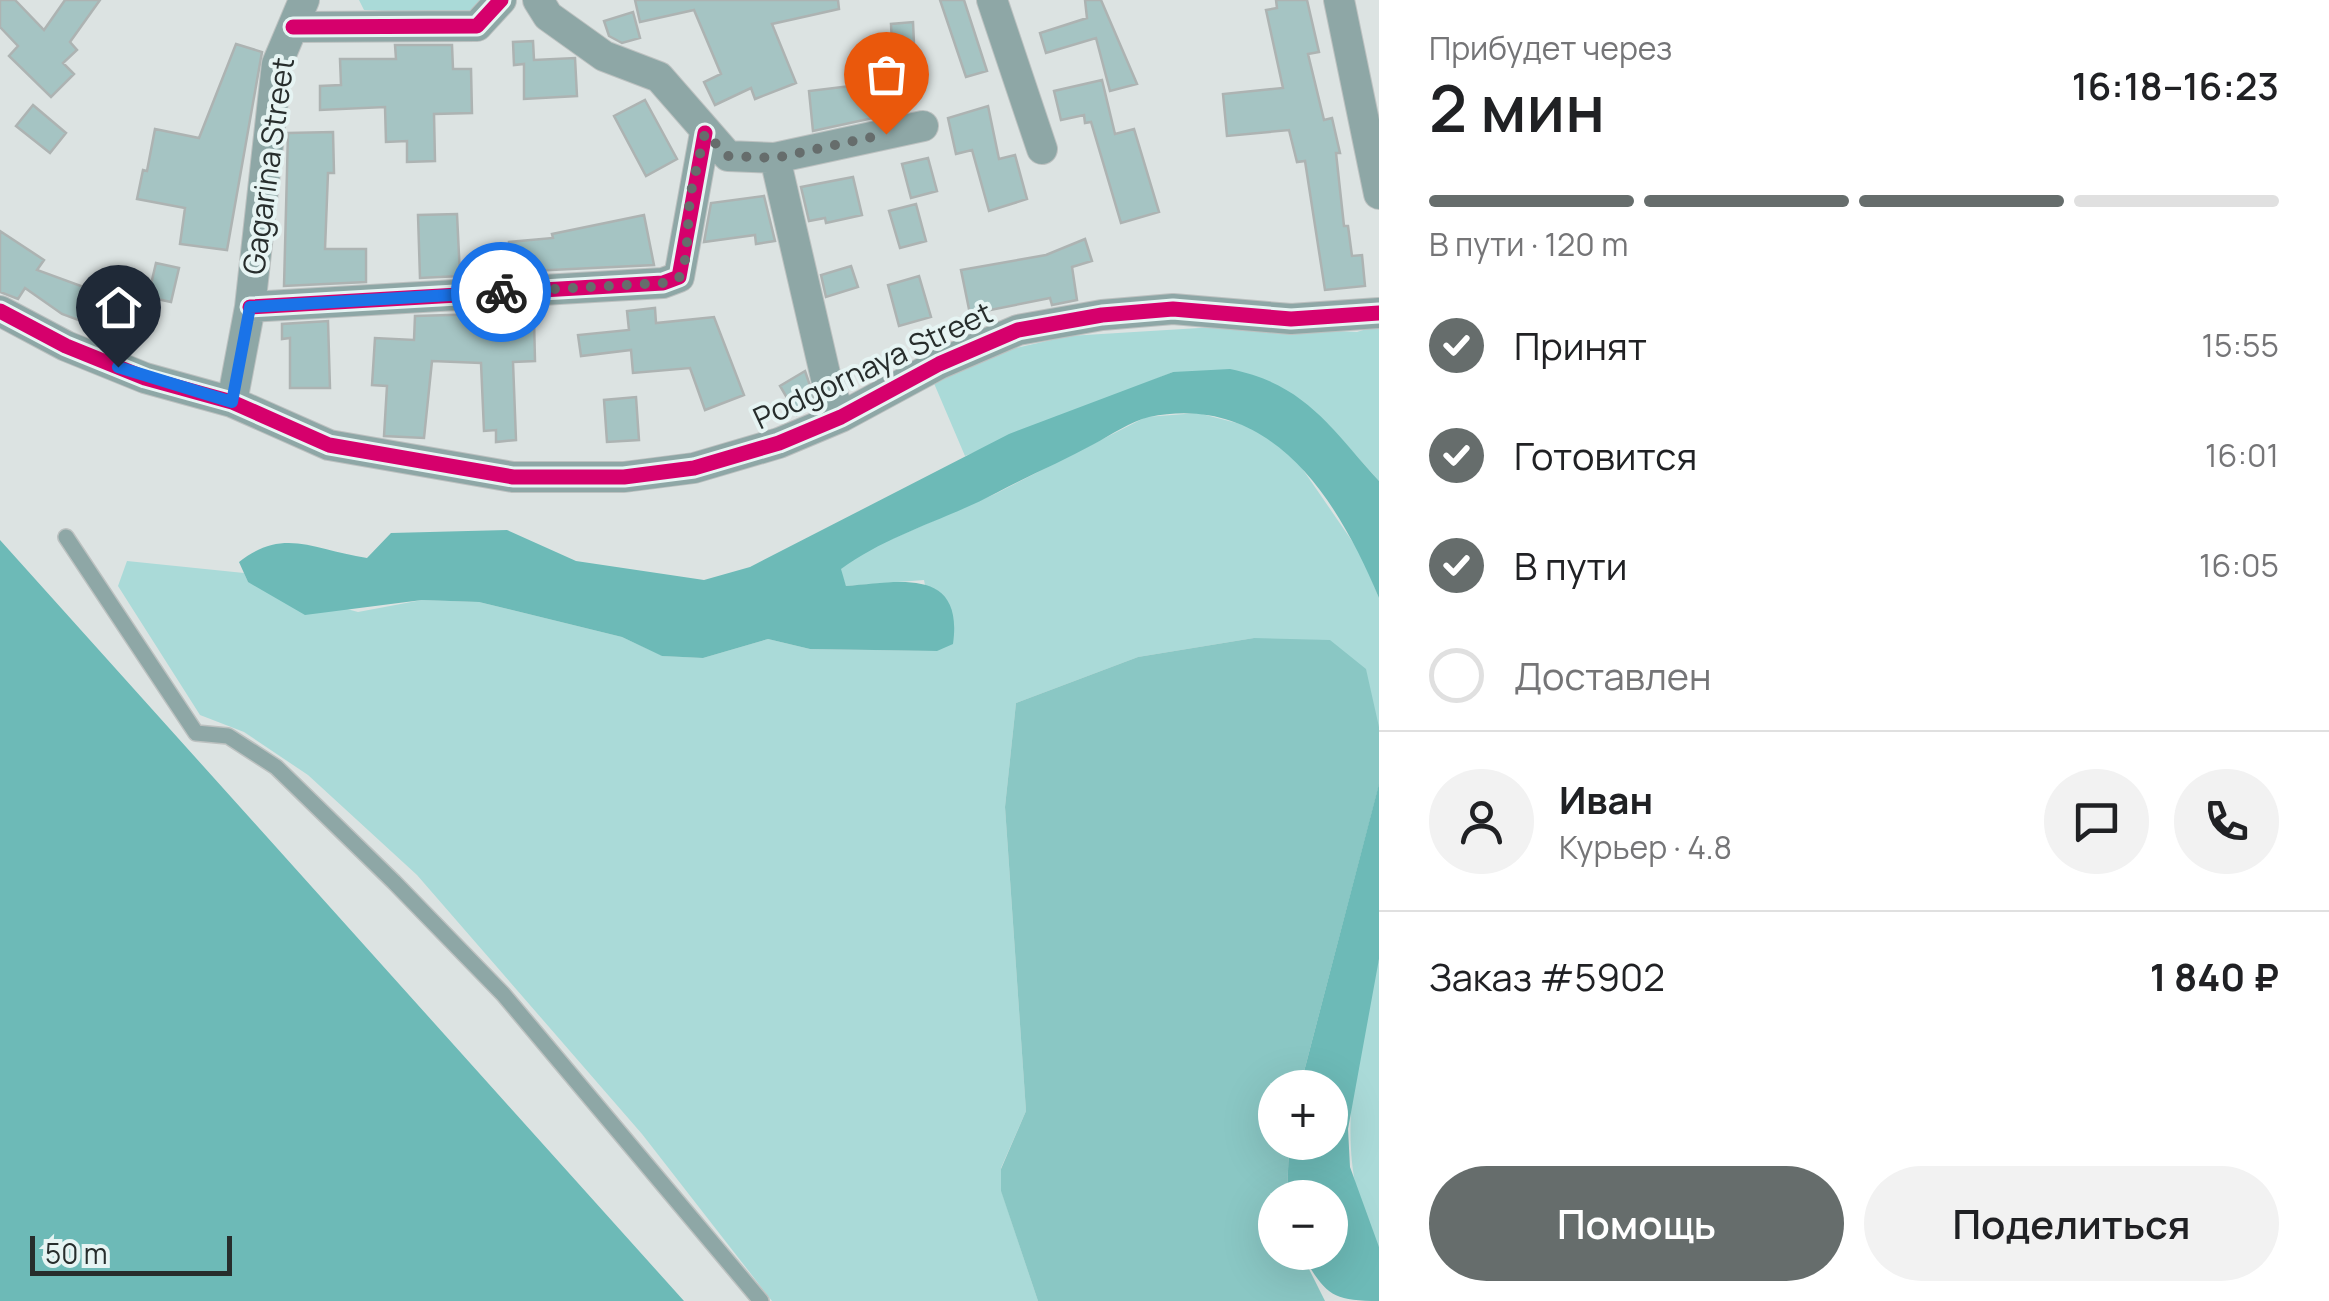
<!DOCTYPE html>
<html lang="ru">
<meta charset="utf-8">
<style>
body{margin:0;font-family:Manrope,sans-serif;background:#f2f2f2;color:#202124;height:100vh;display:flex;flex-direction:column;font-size:38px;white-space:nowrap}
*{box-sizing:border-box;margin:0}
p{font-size:32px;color:#757577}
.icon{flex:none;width:55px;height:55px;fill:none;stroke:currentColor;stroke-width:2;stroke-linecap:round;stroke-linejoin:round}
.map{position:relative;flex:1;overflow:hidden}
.drawer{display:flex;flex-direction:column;background:#fff;width:950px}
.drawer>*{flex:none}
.tools{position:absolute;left:1258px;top:1070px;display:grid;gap:20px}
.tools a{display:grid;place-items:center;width:90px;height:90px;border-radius:50%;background:#fff;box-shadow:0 10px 40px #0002;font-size:50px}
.scale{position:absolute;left:30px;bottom:25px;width:202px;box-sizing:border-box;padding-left:10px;border:5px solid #272d2c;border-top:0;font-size:28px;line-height:35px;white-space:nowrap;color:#272d2c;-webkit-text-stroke:8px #e6f4f3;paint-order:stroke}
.pin{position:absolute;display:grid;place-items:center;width:85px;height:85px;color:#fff;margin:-102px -42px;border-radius:50% 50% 50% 0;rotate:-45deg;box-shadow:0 0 10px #0007}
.pin .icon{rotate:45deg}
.courier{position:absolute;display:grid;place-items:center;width:100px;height:100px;margin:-50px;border:8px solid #1a73e8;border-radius:50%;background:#fff;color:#222;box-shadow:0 2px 12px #0007}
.headline em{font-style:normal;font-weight:600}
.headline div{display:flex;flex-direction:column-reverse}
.headline{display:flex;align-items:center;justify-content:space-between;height:170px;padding:0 50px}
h1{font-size:65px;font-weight:600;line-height:75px}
.bar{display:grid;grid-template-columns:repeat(4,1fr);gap:15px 10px;align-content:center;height:120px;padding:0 50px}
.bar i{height:12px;border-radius:8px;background:#e0e0e0}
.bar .current{background:#666d6c}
.bar p{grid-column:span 4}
.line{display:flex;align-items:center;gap:25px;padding:0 50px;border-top:2px solid #e0e0e0}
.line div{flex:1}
.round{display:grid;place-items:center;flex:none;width:105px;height:105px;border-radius:52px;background:#f2f2f2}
ol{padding:0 50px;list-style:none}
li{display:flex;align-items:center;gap:30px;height:110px}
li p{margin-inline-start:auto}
li .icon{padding:10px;border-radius:50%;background:#666d6c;color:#fff;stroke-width:4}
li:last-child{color:#757577}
li i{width:55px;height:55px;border:5px solid #e0e0e0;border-radius:50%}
.cta{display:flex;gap:20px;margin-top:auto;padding:20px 50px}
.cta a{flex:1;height:115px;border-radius:60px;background:#666d6c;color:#fff;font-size:40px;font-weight:600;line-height:115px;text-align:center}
.cta a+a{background:#f2f2f2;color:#202124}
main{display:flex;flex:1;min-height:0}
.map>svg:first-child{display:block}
</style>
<main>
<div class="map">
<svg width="1379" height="1301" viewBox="0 0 1379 1301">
<rect width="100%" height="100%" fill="#dce3e2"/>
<path fill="#aadad8" d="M359 0H483L470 15 364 10Z
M1379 325V481L1328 424 1173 372 965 456 933 381 990 354 1069 336 1232 326 1357 332Z
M1198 413 1256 428 1295 458 1361 554 1379 598V784V727L1254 638 1138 657 1016 703 1005 807 1026 1111 1001 1168V1190L1038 1301H772L642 1134 417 875 308 775 244 732 200 715 118 586 127 561 244 573 248 582 358 612 422 600 479 602 622 637 663 656 703 658 768 639 810 649 937 651 924 580 846 586 840 569 869 549 995 494 1146 417Z
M1379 959V1247C1329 1166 1355 1046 1379 959Z"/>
<path fill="#8ac7c4" d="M1254 638 1330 640 1366 669 1379 727V785L1300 1087 1275 1088V1142L1289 1143 1287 1197 1275 1198V1252L1301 1253 1325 1301H1038L1001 1191V1169L1026 1111 1005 807 1016 703 1138 657Z"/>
<path fill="#6dbab7" d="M1230 369C1305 384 1330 427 1379 481V598C1338 500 1272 392 1149 417 1131 421 1111 435 1094 444 1063 461 1030 475 998 492 946 520 889 534 841 569L846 586C898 582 964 566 953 644L937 651 810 649 768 639 703 658 662 656 622 637 479 602 422 600 305 615 248 582 239 562C284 526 317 551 367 558L391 533 507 530 576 561 704 580 750 567 1009 434 1173 372Z
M0 540 684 1301H0Z
M1379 784V959L1348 1129 1350 1167 1379 1247V1301C1330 1301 1326 1294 1301 1253L1330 1252V1198L1287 1197 1289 1145 1330 1142V1088L1300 1087Z"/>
<path fill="#a5c4c3" stroke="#adb3b2" stroke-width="2.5" d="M0 0H15L44 30 65 0H100L70 42 77 50 63 63 74 74 51 97 9 56 18 46 0 27Z
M635 0H838L839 9 772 24 796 83 755 99 751 88 715 105 704 82 721 74 694 10 640 22Z
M940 0H964L987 71 966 77Z
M1085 0H1101L1137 84 1110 91 1096 38 1046 53 1040 33 1087 18Z
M1276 0H1307L1319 52 1308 54 1324 120 1332 118 1340 153H1336L1344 226H1348L1352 256 1362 255 1365 286 1325 290 1305 161 1297 162 1289 130 1227 136 1223 94 1283 88 1266 10 1277 8Z
M633 12 640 38 622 43 609 36 604 21Z
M913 22 915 65 893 66 891 24Z
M533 41 534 60 575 58 577 96 524 99V64L514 65 513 42Z
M236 44 262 52 227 250 180 244 185 208 137 199 143 170 147 171 155 129 199 138Z
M395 45H452L453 69H471L472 113 434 114 435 161 407 162V141L386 142 385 107 320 110V86L341 85 340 59H396Z
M1102 80 1115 134 1134 129 1159 212 1121 223 1091 122 1085 123 1084 115 1061 120 1054 91Z
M884 82 887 115 813 131 809 91Z
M645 100 677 159 646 176 614 116Z
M33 105 66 133 50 153 16 126Z
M988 106 999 159 1015 155 1027 199 989 211 972 150 956 154 948 118Z
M333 132 334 173H328L325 249H366V282L284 286 288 133Z
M928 158 937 191 911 198 902 164Z
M853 177 862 215 826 223 825 218 809 221 801 187Z
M764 196 775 241 756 244 755 235 704 242 711 203Z
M916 204 926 241 900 248 889 211Z
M457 214 460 276 420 278 418 215Z
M644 215 654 265 510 272 509 242 553 238 552 234Z
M0 231 44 260 37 270 111 297 100 328 62 314 25 288 18 299 0 292Z
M1085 239 1092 261 1072 267 1077 300 1052 305 1050 298 970 314 961 270 1046 255Z
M156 263 179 268 171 302 148 297Z
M851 266 858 287 826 297 821 275Z
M919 276 931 317 899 326 888 285Z
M655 308 656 323 714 317 744 395 705 410 690 368 633 373 631 350 581 356 578 335 629 330 627 311Z
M516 313 518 322 534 320 535 361 513 362 516 440 496 442V430L484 431 481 363 432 361 424 438 384 436 387 386 372 385 375 338 414 340 415 316Z
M328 321 330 388H290V338L282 339V324Z
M805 371 817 406 797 415 780 386Z
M636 397 639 440 607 442 604 400Z"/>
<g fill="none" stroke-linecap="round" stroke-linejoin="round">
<g stroke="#bcc1c0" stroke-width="18">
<path id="service" d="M66 537 196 733 228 736 276 767 394 882 503 994 761 1301"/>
</g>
<g stroke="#bcc1c0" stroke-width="32">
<path id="minor" d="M538 0 548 16 604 56 659 77 728 156 775 158 923 126
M992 0 1042 149
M1339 0 1379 194
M293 27 477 26 501 0
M775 158 826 378 841 417
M250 307 663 283 679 277 705 133
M0 311 66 346 145 378 232 402 329 445 513 477H624L694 468 779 443 841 417 939 364 1018 330 1102 315 1173 309 1291 319 1379 313
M232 402 250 307 277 64 304 0"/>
</g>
<use href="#service" stroke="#8ea7a6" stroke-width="15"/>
<use href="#minor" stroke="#8ea7a6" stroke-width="30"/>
<g stroke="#e6f4f3" stroke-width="21">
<path id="cycleway" d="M293 27 477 26 501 0
M250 307 663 283 679 277 705 133
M0 311 66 346 145 378 232 402 329 445 513 477H624L694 468 779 443 841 417 939 364 1018 330 1102 315 1173 309 1291 319 1379 313"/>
</g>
<use href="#cycleway" stroke="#d6006c" stroke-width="15"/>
</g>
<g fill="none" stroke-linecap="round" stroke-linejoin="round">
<path stroke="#666d6c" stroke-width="10" stroke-dasharray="0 18" d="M501 292 664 283 679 278 686 257 690 196 705 133 728 156 775 158 886 134"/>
<path stroke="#1a73e8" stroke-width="12" d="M118 367 232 402 250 307 501 292"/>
</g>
<g text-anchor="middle" stroke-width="8" stroke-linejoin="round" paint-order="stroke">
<g font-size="30" fill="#272d2c" stroke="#e6f4f3">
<text transform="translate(269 166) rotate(-82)" y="10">Gagarina Street</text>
<text transform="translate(873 366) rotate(-25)" y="10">Podgornaya Street</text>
</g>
</g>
</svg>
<div class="tools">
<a>+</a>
<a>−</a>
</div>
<div class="scale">50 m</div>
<div class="pin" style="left:886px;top:134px;background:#ea580c"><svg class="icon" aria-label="bag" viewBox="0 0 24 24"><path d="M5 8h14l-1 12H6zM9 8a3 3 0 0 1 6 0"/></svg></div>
<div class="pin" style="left:118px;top:367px;background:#1f2937"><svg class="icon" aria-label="home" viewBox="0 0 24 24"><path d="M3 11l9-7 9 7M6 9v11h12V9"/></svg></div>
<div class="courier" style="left:501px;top:292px"><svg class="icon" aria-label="bike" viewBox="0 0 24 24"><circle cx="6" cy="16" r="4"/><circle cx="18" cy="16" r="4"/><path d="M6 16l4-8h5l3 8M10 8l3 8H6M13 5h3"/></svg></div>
</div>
<section class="drawer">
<div class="headline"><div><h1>2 мин</h1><p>Прибудет через</p></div><em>16:18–16:23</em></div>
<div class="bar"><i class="current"></i><i class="current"></i><i class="current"></i><i></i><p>В пути · 120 m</p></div>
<ol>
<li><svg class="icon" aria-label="check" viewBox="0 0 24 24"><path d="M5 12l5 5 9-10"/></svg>Принят<p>15:55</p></li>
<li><svg class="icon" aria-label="check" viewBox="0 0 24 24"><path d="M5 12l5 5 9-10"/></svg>Готовится<p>16:01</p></li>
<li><svg class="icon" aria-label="check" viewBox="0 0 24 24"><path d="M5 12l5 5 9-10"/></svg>В пути<p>16:05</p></li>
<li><i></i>Доставлен</li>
</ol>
<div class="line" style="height:180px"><a class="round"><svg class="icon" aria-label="person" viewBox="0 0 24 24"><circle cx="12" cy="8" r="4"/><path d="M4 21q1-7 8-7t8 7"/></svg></a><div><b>Иван</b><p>Курьер · 4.8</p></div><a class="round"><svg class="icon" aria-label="chat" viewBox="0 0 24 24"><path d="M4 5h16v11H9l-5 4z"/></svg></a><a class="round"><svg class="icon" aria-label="phone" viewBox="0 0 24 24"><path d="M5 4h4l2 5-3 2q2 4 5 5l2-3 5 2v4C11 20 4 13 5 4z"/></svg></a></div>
<div class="line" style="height:130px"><div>Заказ #5902</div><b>1 840 ₽</b></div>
<div class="cta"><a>Помощь</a><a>Поделиться</a></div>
</section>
</main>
